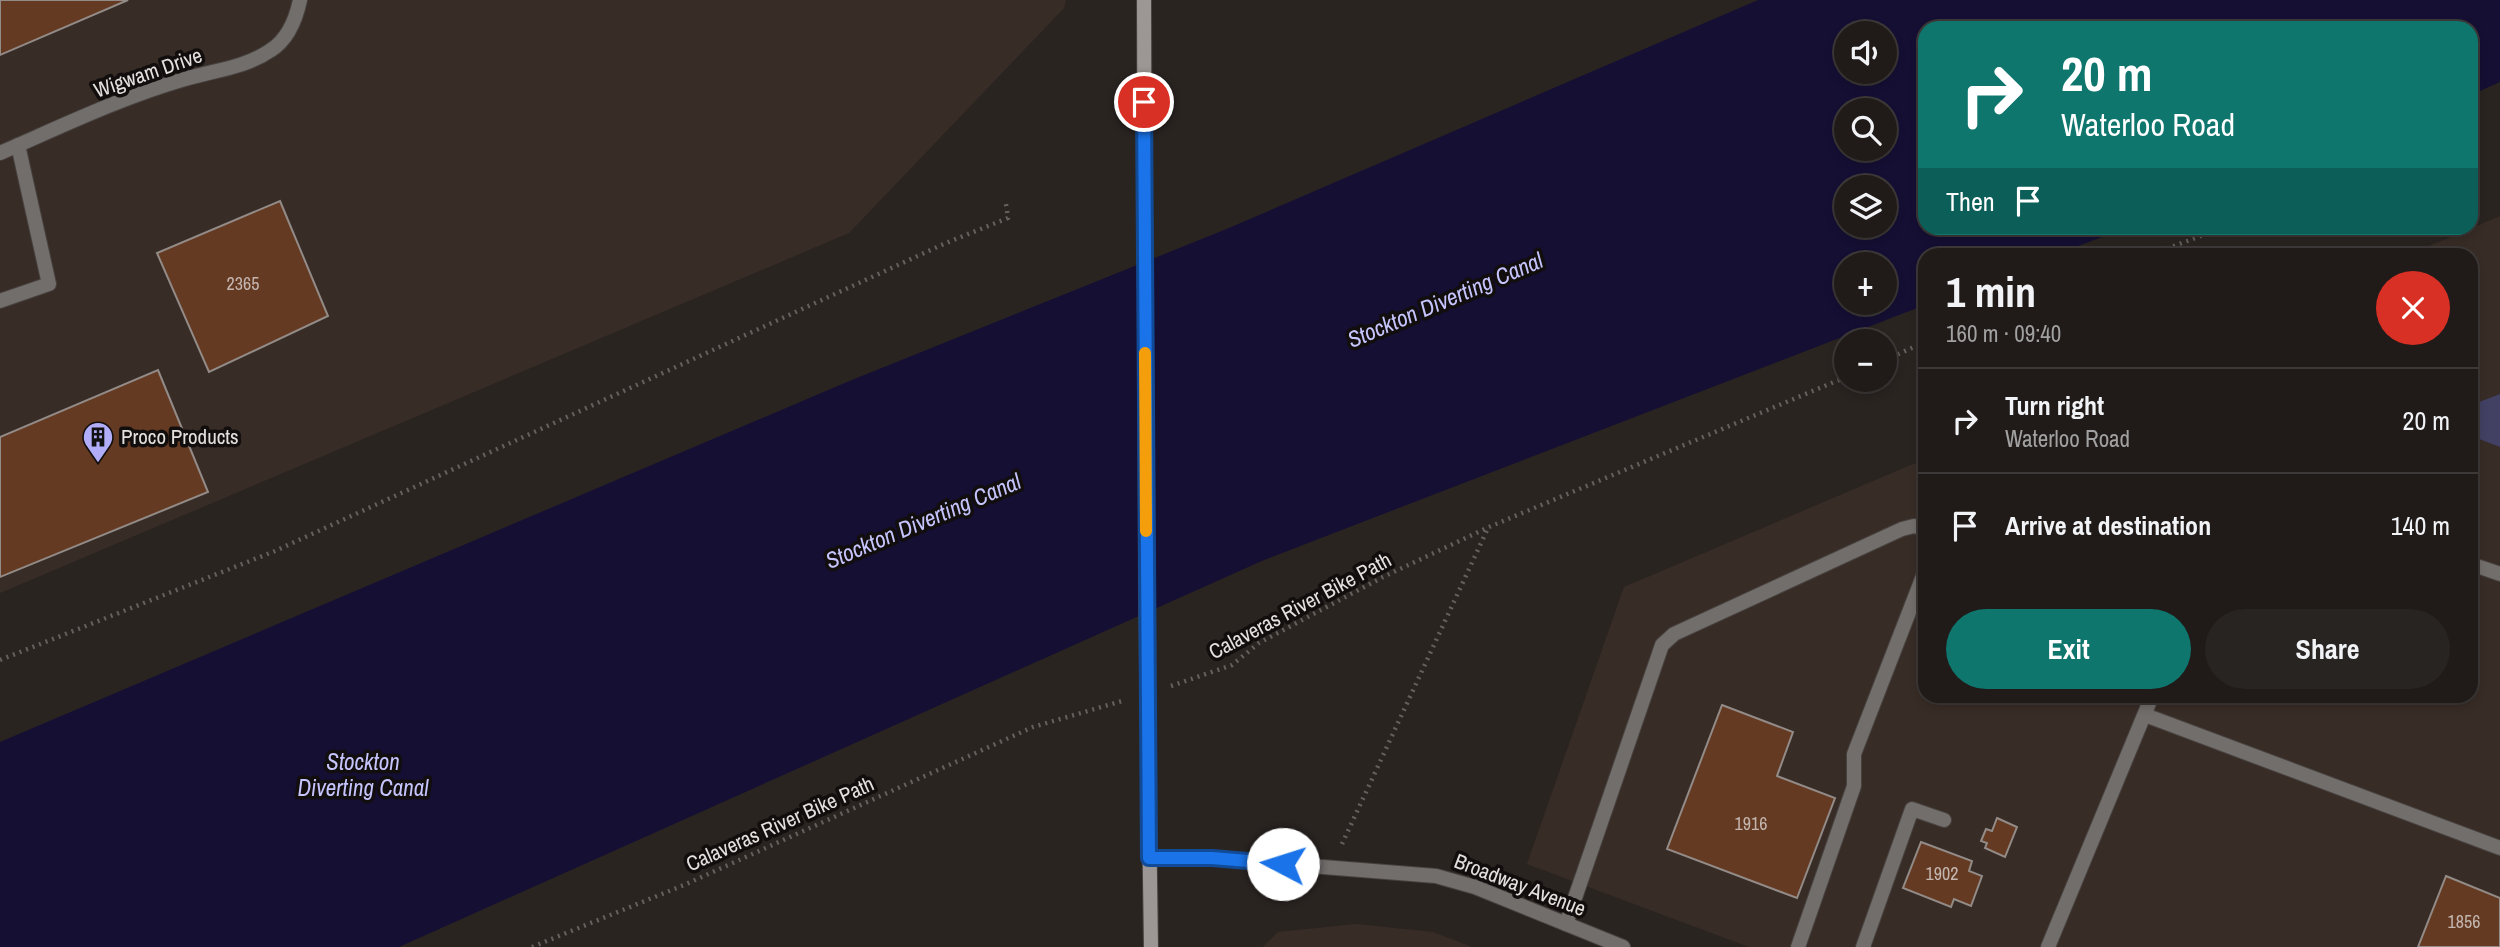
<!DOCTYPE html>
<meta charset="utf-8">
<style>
body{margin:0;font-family:"Archivo Narrow",sans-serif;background:#282422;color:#f1f3f6;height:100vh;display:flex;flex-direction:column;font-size:26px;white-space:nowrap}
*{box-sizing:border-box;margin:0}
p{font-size:23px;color:#a2a1a2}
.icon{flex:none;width:38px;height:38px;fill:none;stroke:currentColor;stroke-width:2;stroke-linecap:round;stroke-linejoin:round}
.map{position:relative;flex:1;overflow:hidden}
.panel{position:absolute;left:1918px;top:248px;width:560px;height:455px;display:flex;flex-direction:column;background:#201b19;border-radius:21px;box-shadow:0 4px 10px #0003,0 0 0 2px #3d3938}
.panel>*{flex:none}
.guide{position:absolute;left:1918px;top:21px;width:560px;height:214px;border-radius:21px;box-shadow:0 4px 10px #0003,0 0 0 2px #3d3938;background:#0f766e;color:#fff;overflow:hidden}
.tools{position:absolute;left:1834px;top:21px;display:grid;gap:14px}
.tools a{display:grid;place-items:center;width:63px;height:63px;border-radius:50%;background:#201b19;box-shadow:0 4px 10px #0003,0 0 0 2px #3d3938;font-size:35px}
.pin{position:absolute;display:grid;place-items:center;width:60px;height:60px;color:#fff;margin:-30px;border:4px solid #fff;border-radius:50%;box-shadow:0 2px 7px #0007}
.me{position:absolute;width:77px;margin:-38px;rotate:275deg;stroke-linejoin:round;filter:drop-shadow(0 0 5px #0008)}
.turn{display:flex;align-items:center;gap:24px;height:147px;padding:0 28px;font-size:32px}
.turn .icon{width:91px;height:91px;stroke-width:2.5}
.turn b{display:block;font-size:49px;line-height:60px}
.then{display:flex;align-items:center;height:66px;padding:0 28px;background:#0003;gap:14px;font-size:26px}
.round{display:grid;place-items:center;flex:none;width:74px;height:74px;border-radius:37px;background:#282422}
.head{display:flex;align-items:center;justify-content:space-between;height:119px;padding:0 28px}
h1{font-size:42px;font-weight:700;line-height:52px}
.cta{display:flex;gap:14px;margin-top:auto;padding:14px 28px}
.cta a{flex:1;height:80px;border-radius:42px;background:#0f766e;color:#fff;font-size:28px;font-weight:700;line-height:80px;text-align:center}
.cta a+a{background:#282422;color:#f1f3f6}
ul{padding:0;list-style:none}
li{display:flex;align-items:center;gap:21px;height:105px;padding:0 28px;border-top:2px solid #3d3938}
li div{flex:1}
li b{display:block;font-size:26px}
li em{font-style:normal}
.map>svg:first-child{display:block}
</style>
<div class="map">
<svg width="2500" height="947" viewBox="0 0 2500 947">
<rect width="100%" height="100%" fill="#2a2421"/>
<path fill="#382c26" d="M0 0H1066L1064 8 849 233 0 593Z
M2500 216V394L2471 405V256H2406Z
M2471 436 2500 447V947H1749L1527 864 1624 587 1925 459V696H2471Z
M1356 924 1433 932 1472 947H1263L1278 932Z"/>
<path fill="#434163" d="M2500 394V447L2471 436V405Z"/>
<path fill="#150f34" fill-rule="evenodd" d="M1758 0H2500V82L2471 95V28H1925V228H2126L2054 255 1925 256V305L1264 560 399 947H0V742L847 382 1229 228ZM1846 33H1885V72H1846ZM1846 110H1885V149H1846ZM1846 187H1885V226H1846ZM1846 264H1885V303H1846Z"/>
<path fill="#653a23" stroke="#928b87" stroke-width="2" d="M0 0H128L0 55Z
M280 201 328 316 209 372 157 253Z
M158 370 208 492 0 577V437Z
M1722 705 1793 732 1777 776 1835 798 1797 898 1667 849Z
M1997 818 2017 827 2005 857 1985 848 1987 843 1981 841 1986 829 1992 831Z
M1921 842 1972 861 1969 871 1982 876 1971 906 1954 899 1951 907 1903 888Z
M2446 876 2500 898V947H2418Z"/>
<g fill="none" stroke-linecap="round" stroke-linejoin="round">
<g stroke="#48423f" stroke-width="16">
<path id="lane" d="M0 301 49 284 18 145
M2471 564 2500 574
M2145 715 2500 848
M1566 924 1662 645 1674 634 1902 529 1914 526 1925 529
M1798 947 1854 786V754L1925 571
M1863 947 1912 809 1944 820
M2048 947 2152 696"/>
</g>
<g stroke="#48423f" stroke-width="16">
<path id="street" d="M0 153C60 127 122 97 185 79 215 70 245 68 271 50 288 39 296 19 300 0
M1149 858H1212L1436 876 1475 887 1623 947"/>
</g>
<g stroke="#48423f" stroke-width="16">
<path id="secondary" d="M1144 0 1146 602 1151 947"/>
</g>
<path stroke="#65605d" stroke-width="4.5" stroke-dasharray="2 5" stroke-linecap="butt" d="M2147 256 2222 228
M1885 360 1925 342
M0 660 275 551 946 243 1008 218 1006 204
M1171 686 1232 665 1259 643 1383 577 1489 527 1846 377
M1342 844 1488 528
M532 947 684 885 1033 727 1122 701"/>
<use href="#lane" stroke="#716e6c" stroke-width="14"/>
<use href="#street" stroke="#716e6c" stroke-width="14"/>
<use href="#secondary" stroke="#9c9794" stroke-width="14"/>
</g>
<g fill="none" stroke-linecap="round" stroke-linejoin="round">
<g stroke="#114b97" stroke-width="18">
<path id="route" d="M1144 102 1149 858H1212L1283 864"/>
</g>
<use href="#route" stroke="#1a73e8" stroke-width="12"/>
<path stroke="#f59e0b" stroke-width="12" d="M1145 353 1146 531"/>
</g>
<defs>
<g id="building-pin" transform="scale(1.575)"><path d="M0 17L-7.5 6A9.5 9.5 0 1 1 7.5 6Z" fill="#b2adf9" stroke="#110e0d"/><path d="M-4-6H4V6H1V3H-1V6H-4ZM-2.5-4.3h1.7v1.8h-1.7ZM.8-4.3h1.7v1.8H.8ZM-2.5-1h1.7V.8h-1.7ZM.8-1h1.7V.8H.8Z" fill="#111"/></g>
</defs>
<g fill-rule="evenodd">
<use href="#building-pin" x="98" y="437"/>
</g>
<g text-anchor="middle" stroke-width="7" stroke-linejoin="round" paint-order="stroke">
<g font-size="18" fill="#c4b6af">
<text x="243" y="290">2365</text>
<text x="1751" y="830">1916</text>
<text x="1942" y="880">1902</text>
<text x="2464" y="928">1856</text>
</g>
<g font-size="21" fill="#e4e0de" stroke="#110e0d">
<text transform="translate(148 73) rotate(-19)" y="7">Wigwam Drive</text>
<text transform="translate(1300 606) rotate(-28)" y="7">Calaveras River Bike Path</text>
<text transform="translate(780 824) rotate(-24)" y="7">Calaveras River Bike Path</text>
<text transform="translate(1520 885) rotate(21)" y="7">Broadway Avenue</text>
</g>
<g font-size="21" fill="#e4e0de" stroke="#110e0d" text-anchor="start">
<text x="121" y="444">Proco Products</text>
</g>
<g font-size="23" font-style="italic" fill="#c6c4fd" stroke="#110e0d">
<text transform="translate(1445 300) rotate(-23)" y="8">Stockton Diverting Canal</text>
<text transform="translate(923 521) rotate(-23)" y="8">Stockton Diverting Canal</text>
<text x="363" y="770">Stockton<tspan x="363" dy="26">Diverting Canal</tspan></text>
</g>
</g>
</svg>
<div class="tools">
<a><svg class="icon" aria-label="sound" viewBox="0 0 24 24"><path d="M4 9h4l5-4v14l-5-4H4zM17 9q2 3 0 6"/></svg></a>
<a><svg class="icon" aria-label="search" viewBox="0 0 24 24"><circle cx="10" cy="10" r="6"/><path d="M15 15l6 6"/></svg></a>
<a><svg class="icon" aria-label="layers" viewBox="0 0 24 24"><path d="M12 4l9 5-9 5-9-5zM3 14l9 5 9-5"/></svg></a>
<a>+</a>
<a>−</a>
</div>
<div class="pin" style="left:1144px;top:102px;background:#d93025"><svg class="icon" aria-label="arrive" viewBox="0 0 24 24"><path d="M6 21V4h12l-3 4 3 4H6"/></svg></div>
<svg class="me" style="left:1283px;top:864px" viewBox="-20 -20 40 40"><circle r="19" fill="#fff"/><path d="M0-13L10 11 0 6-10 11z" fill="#1a73e8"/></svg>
<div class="guide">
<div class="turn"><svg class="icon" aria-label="right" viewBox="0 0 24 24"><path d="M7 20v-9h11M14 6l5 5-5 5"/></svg><div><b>20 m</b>Waterloo Road</div></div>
<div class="then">Then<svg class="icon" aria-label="arrive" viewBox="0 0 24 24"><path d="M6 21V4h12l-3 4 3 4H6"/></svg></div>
</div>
<section class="panel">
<div class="head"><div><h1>1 min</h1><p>160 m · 09:40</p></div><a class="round" style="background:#d93025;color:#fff"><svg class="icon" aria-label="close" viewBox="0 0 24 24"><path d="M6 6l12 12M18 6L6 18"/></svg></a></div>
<ul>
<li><svg class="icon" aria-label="right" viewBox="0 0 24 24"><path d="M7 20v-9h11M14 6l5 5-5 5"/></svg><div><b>Turn right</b><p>Waterloo Road</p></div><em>20 m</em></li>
<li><svg class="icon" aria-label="arrive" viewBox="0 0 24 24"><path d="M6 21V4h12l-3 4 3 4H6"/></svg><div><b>Arrive at destination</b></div><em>140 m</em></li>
</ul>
<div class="cta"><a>Exit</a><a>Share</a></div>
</section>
</div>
